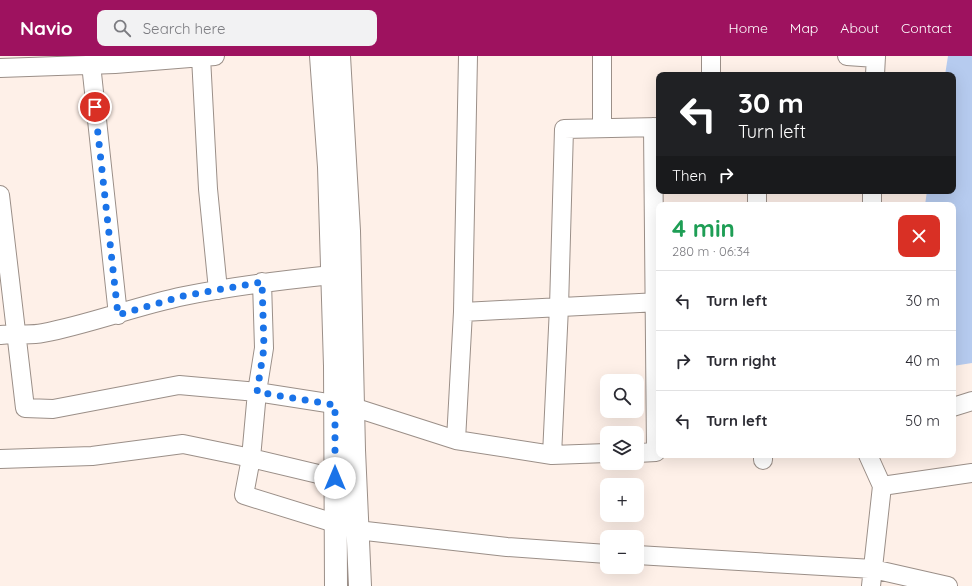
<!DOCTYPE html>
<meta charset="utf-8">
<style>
body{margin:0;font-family:Quicksand,sans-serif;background:#f2f2f3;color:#2b2b33;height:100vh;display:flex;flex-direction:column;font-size:15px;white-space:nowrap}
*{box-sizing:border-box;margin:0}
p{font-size:13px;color:#7c7c81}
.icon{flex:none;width:22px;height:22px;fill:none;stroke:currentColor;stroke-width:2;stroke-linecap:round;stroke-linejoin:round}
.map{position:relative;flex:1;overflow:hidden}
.side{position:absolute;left:656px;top:146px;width:300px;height:256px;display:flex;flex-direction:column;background:#fff;border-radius:8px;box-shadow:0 4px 16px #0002}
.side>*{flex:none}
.banner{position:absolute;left:656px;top:16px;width:300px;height:122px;border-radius:8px;box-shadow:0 4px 16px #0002;background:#202124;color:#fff;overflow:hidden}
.controls{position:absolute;left:600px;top:318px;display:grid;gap:8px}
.controls a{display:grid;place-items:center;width:44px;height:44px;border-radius:8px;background:#fff;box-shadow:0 4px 16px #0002;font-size:20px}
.pin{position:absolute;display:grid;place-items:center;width:34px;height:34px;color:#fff;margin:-17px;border:2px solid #fff;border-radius:50%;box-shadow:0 1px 4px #0007}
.me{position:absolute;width:44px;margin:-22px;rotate:0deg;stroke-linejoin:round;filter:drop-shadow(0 0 3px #0008)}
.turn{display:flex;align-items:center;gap:14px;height:84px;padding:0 16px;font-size:18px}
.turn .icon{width:52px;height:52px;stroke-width:2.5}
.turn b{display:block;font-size:28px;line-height:34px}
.then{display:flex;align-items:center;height:38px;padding:0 16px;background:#0003;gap:8px;font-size:15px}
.round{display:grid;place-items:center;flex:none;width:42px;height:42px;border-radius:8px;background:#f2f2f3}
.head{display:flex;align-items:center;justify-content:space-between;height:68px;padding:0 16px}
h1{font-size:24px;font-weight:800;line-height:30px;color:#1e9e55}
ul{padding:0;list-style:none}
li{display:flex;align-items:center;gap:12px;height:60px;padding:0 16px;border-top:1px solid #e1e1e2}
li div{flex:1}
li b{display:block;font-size:15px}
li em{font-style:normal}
header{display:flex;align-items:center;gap:24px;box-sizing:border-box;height:56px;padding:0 20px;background:#9e125f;color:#fff}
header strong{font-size:19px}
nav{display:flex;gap:22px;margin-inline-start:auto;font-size:14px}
.search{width:280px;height:36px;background:#f2f2f3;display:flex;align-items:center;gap:10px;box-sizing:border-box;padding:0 14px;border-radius:8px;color:#7c7c81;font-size:15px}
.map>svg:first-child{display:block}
</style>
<header>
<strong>Navio</strong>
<div class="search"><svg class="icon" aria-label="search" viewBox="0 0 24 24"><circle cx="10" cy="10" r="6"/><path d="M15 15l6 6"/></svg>Search here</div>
<nav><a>Home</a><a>Map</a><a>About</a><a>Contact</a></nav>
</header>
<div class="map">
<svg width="972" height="530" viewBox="0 0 972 530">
<rect width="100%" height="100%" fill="#fef0e8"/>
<path fill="#b6cbef" d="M948 0H972V307L953 310V149H925L927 135H953V19H945Z"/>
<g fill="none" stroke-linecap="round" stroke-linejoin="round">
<g stroke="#9b8f88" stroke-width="20">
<path id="minor" d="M711 0V19
M847 0 876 2
M201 1 208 133 218 234
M91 8 118 259
M0 12 115 8 215 0
M875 19 876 0
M602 72V0
M0 139 25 352 53 353 179 329 257 336 353 351 456 384 552 399 607 397
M757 149V135
M872 149V135
M262 226 264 292 257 336 251 402 244 439 357 474 507 491 607 498
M463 256 659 246
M0 279C14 277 29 280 43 277 90 268 136 250 184 240 233 230 283 224 332 219
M953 351 972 345
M456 384 463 256 468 0
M637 397 656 396 653 71
M552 399 559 251 564 73 659 71
M763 399V404
M868 399 882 430 871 530
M0 403 92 400 183 388 251 402 335 422
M882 430 972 417
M637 499 873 513 948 530"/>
</g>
<g stroke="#9b8f88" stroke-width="24">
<path id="tertiary" d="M321 0 329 111 335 310 336 530
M339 0 349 175 354 394 360 530"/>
</g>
<use href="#minor" stroke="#fff" stroke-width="18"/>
<use href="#tertiary" stroke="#fff" stroke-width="22"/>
</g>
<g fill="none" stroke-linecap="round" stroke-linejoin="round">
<path stroke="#1a73e8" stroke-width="7" stroke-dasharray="0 12.6" d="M95 51 118 259 183 240 262 226 264 292 257 336 335 349V422"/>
</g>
</svg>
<div class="controls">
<a><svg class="icon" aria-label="search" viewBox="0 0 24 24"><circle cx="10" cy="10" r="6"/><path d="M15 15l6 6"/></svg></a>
<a><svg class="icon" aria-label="layers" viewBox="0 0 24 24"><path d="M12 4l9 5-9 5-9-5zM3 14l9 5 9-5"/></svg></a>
<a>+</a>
<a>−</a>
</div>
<div class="pin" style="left:95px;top:51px;background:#d93025"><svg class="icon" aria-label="arrive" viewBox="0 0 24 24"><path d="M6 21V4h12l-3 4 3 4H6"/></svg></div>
<svg class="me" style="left:335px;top:422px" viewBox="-20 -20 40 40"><circle r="19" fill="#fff"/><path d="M0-13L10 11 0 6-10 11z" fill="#1a73e8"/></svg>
<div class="banner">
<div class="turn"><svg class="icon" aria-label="left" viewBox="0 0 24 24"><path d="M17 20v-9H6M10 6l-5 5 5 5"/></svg><div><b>30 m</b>Turn left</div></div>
<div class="then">Then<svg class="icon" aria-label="right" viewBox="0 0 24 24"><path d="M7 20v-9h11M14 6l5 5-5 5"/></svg></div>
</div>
<section class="side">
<div class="head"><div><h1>4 min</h1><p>280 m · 06:34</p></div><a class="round" style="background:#d93025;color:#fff"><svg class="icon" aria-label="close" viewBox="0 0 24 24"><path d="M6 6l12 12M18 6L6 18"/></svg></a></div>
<ul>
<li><svg class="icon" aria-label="left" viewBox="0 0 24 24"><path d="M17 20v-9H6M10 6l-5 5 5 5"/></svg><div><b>Turn left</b></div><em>30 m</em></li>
<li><svg class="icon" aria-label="right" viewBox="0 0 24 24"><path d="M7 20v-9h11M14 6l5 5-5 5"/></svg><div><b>Turn right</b></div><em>40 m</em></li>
<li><svg class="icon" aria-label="left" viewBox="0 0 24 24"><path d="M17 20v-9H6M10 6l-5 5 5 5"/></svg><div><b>Turn left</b></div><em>50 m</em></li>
</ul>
</section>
</div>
